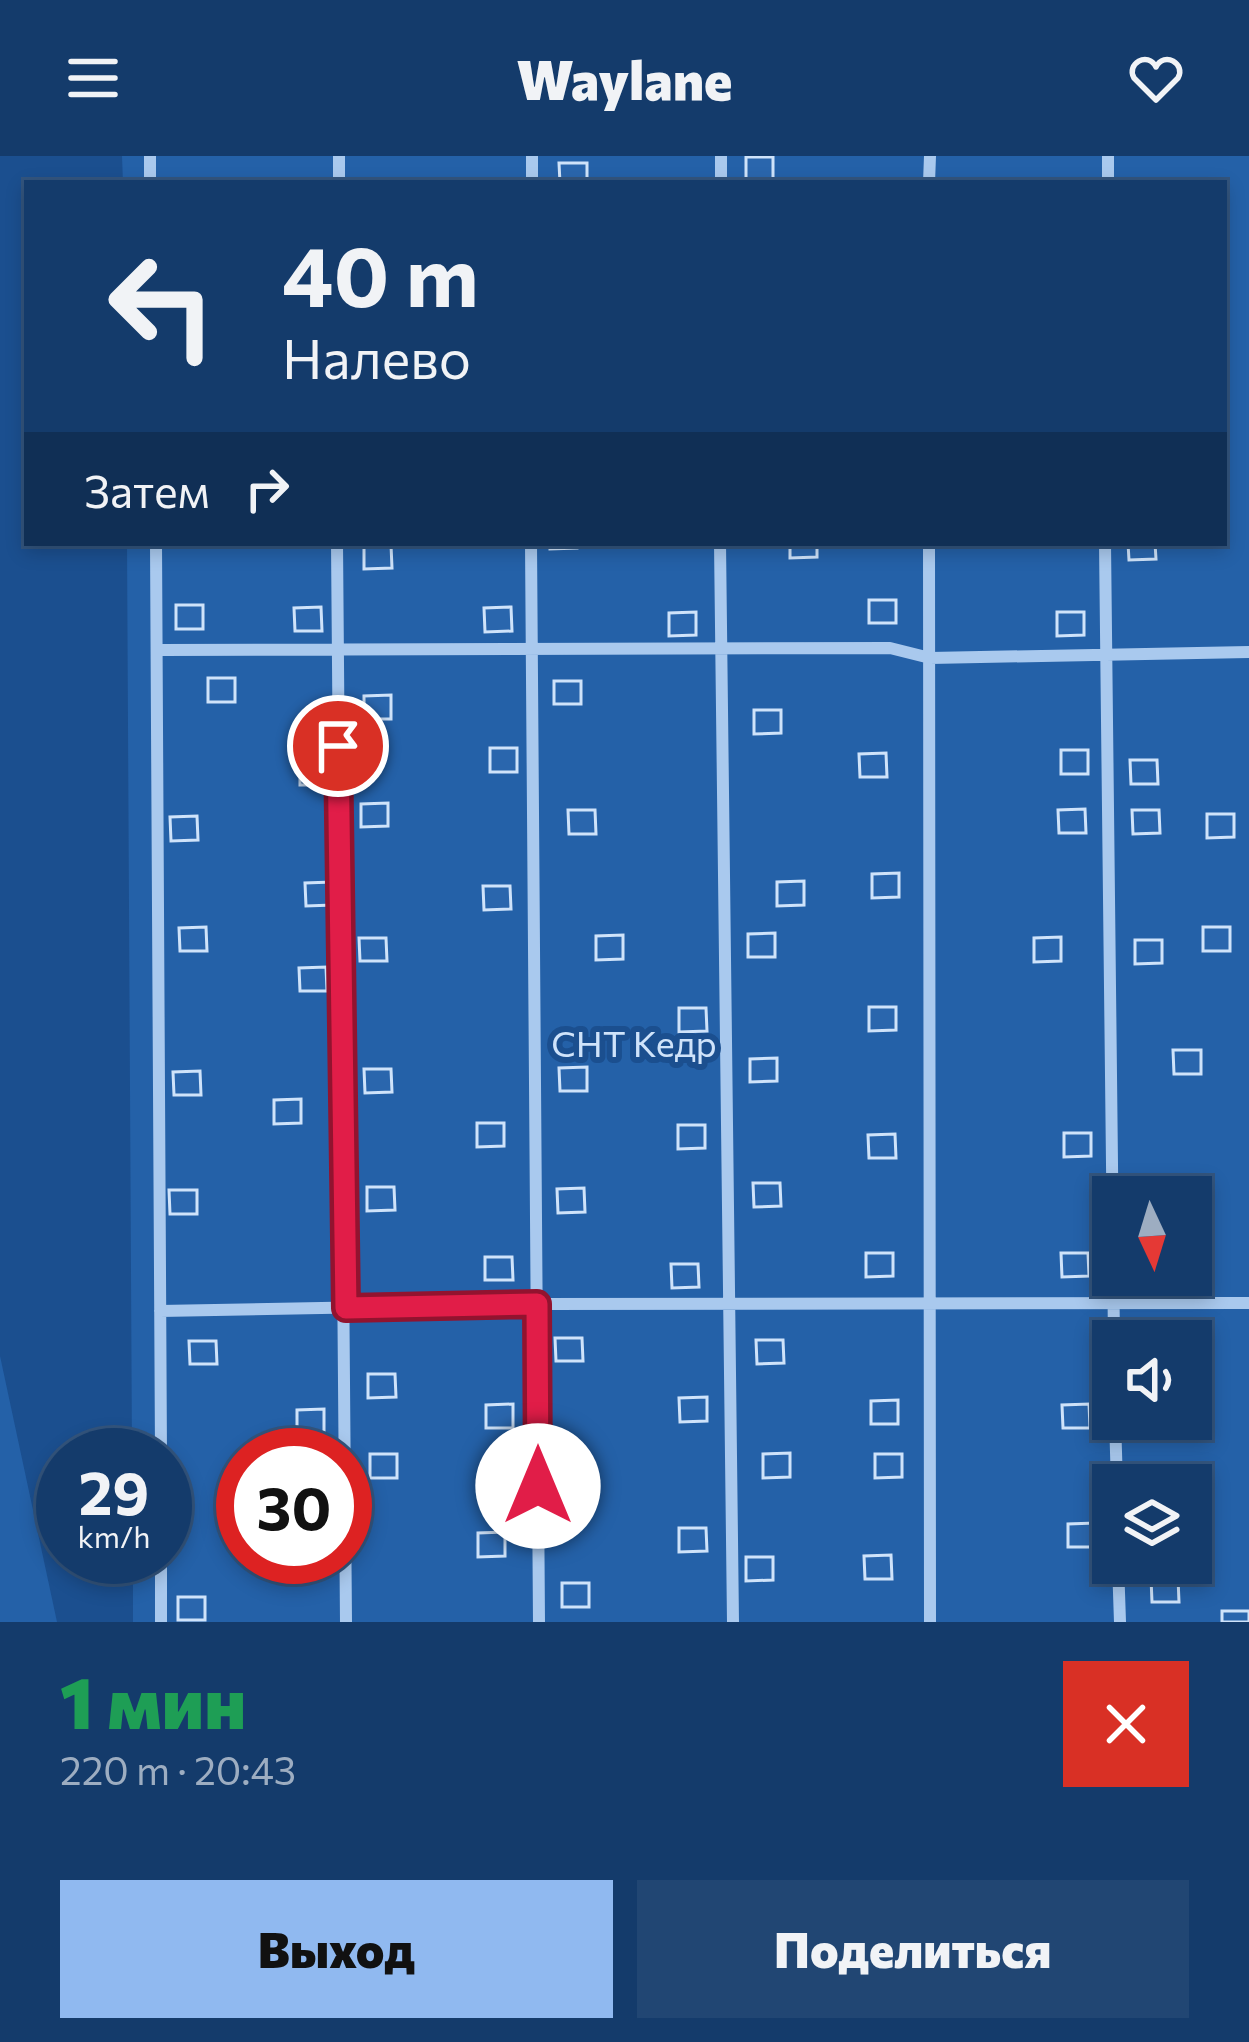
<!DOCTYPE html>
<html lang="ru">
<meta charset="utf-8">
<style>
body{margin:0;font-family:Commissioner,sans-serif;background:#214673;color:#f1f3f6;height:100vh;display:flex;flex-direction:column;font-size:45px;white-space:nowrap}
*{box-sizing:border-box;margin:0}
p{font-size:39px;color:#9dadc1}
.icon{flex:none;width:66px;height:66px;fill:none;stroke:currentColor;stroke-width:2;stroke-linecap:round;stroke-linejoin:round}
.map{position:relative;height:1466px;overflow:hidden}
.details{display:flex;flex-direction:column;background:#143b6b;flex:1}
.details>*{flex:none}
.guide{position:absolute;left:24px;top:24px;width:1203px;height:366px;border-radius:0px;box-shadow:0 6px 18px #0003,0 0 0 3px #33557e;background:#143b6b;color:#f1f3f6;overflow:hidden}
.needle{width:78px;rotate:176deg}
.tools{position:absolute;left:1092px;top:1020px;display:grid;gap:24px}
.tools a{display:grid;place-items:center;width:120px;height:120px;border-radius:0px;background:#143b6b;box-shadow:0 6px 18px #0003,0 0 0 3px #33557e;font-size:60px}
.speed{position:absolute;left:36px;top:1272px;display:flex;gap:24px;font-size:60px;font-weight:700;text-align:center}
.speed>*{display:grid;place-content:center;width:156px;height:156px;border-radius:50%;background:#143b6b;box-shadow:0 6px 18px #0003,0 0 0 3px #33557e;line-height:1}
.speed small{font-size:30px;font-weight:400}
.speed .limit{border:18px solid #d22;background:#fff;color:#111}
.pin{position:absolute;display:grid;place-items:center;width:102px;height:102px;color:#fff;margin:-51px;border:6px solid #fff;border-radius:50%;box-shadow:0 3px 12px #0007}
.me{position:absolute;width:132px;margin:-66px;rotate:0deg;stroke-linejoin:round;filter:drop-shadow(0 0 9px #0008)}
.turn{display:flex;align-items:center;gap:42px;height:252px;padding:0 60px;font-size:54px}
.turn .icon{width:156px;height:156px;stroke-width:2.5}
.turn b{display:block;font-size:84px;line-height:102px}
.then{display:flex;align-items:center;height:114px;padding:0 60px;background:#0003;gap:24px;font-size:45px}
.round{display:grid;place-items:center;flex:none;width:126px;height:126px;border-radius:0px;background:#214673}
.summary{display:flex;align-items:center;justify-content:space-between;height:204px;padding:0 60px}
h1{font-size:72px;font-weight:800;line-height:90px;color:#1e9e55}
.button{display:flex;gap:24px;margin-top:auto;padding:24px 60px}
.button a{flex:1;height:138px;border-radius:0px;background:#90b9f0;color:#111;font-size:48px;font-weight:800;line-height:138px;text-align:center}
.button a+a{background:#214673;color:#f1f3f6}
header{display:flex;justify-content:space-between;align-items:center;height:156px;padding:0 60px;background:#143b6b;font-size:54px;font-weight:800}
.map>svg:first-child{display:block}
</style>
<header><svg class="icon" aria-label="menu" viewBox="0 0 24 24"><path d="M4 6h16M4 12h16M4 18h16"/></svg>Waylane<svg class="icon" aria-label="heart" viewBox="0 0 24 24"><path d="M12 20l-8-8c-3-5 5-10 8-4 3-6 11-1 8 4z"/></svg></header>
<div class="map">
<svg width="1249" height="1466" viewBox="0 0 1249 1466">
<rect width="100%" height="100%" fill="#1b4f8f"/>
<path fill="#2461a8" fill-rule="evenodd" d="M122 0H1249V1466H133V1401H165V1299H132L127 387H1224V27H123ZM1113 1041H1191V1119H1113ZM1113 1185H1191V1263H1113ZM243 1299H345V1401H243ZM1113 1329H1191V1407H1113Z
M0 1200 57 1466H0Z"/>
<path fill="#2a66ad" stroke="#cfe3fa" stroke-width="3" d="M746 1H773V24H746Z
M559 7H587V27H560Z
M550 387H577V392L550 393Z
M790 387H817V401L790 402Z
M1128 387H1155L1156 403 1129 404Z
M364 389H391L392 412 364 413Z
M869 444H896V467H869Z
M176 449H203V473H176Z
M321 451 322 475H295L294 452Z
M511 451 512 475 485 476 484 452Z
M696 456V479L669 480V457Z
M1057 456H1084V479L1057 480Z
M208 522H235V546H208Z
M554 525H581V548H554Z
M391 539V563H364V540Z
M754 554H781V577L754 578Z
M490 592H517V616H490Z
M1061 594H1088V618H1061Z
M886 597 887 621H860L859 598Z
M1130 604H1157L1158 628H1131Z
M300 606H327V629H300Z
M388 647V670L361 671V648Z
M1085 653 1086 677H1059L1058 654Z
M568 654H595L596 678H569Z
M1132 654H1159L1160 677 1133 678Z
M1207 658H1234V681L1207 682Z
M197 660 198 684 171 685 170 661Z
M899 717V741L872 742V718Z
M804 725V749L777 750V726Z
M332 726 333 749 306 750 305 727Z
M483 730H510L511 753 484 754Z
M206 771 207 795H180L179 772Z
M1203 771H1230V795H1203Z
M775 777V801H748V778Z
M623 779V803L596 804V780Z
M1061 781V805L1034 806V782Z
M359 782H386L387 805H360Z
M1135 784H1162V807L1135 808Z
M326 811 327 835H300L299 812Z
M869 851H896V874L869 875Z
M679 852H706L707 875 679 876Z
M1173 894H1201V918H1174Z
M777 902V925L750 926V903Z
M587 911V935H560L559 912Z
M364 913H391L392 936 365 937Z
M200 915 201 939H174L173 916Z
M301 943V967L274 968V944Z
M477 967H504V990L477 991Z
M678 969H705V992L678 993Z
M1064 977H1091V1000L1064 1001Z
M895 978 896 1002H869L868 979Z
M753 1027H780L781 1050 754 1051Z
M367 1031H394L395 1054 367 1055Z
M584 1032 585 1056 558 1057 557 1033Z
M169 1034H197V1058H170Z
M866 1097H893V1120L866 1121Z
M1061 1097H1088L1089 1120 1062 1121Z
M485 1101H512L513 1124H485Z
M671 1108H698L699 1131 672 1132Z
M555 1182H582L583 1205H556Z
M756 1184H783L784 1207 757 1208Z
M189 1185H216L217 1208H190Z
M368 1218H395L396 1241 368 1242Z
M707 1241V1265L680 1266 679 1242Z
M898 1244V1268H871V1245Z
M513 1248V1272H486V1249Z
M1089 1248 1090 1272H1063L1062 1249Z
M324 1253V1277L297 1278V1254Z
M790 1297V1321L763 1322V1298Z
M370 1298H397V1322H370Z
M875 1298H902V1321L875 1322Z
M561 1304H588L589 1327H562Z
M1095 1367V1391H1068V1368Z
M679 1372H706L707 1395 679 1396Z
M505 1376V1400L478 1401V1377Z
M891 1399 892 1423H865L864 1400Z
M746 1401H773V1424L746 1425Z
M1151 1422H1178L1179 1446H1152Z
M562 1427H589V1451H562Z
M178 1441H205V1464H178Z
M1222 1455H1249V1466H1222Z"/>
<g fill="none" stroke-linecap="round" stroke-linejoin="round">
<path stroke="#a9c9ee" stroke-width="12" d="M150 0V27
M339 27V0
M532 27V0
M721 27V0
M929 27 930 0
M1108 27V0
M156 387 161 1299
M337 387 346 1466
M531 387 539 1466
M720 387 733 1466
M929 387 930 1466
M1105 387 1114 1185
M161 494 890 492 930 502 1249 496
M160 1155 537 1148 1249 1147
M1115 1263 1117 1329
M161 1401V1466
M1118 1407 1120 1466"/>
</g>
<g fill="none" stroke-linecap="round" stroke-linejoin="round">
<g stroke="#92132f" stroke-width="30">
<path id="route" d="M338 590 346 1152 537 1148 538 1330"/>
</g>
<use href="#route" stroke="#e11d48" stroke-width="21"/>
</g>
<g text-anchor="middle" stroke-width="12" stroke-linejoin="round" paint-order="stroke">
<g font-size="36" fill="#cfe3fa" stroke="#1b4f8f">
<text x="634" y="901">СНТ Кедр</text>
</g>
</g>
</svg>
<div class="tools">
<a><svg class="needle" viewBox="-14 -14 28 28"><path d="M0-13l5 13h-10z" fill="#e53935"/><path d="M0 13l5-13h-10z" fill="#9dadc1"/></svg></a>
<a><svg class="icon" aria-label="sound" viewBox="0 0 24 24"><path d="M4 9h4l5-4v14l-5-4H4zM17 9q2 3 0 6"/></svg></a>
<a><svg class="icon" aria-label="layers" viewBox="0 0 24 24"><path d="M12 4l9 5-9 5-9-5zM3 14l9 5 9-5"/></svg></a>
</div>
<div class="speed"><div>29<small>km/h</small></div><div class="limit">30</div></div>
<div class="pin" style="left:338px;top:590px;background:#d93025"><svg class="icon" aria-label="arrive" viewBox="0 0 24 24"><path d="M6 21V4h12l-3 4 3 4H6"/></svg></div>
<svg class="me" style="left:538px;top:1330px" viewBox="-20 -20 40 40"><circle r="19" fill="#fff"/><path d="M0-13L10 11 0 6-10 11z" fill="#e11d48"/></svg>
<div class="guide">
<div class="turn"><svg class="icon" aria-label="left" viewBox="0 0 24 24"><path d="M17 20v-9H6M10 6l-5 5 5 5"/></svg><div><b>40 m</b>Налево</div></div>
<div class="then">Затем<svg class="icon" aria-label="right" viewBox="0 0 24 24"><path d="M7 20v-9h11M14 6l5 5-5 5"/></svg></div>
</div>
</div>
<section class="details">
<div class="summary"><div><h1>1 мин</h1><p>220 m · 20:43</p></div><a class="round" style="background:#d93025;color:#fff"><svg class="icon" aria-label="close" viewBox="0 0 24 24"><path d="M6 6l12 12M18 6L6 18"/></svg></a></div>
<div class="button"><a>Выход</a><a>Поделиться</a></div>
</section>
